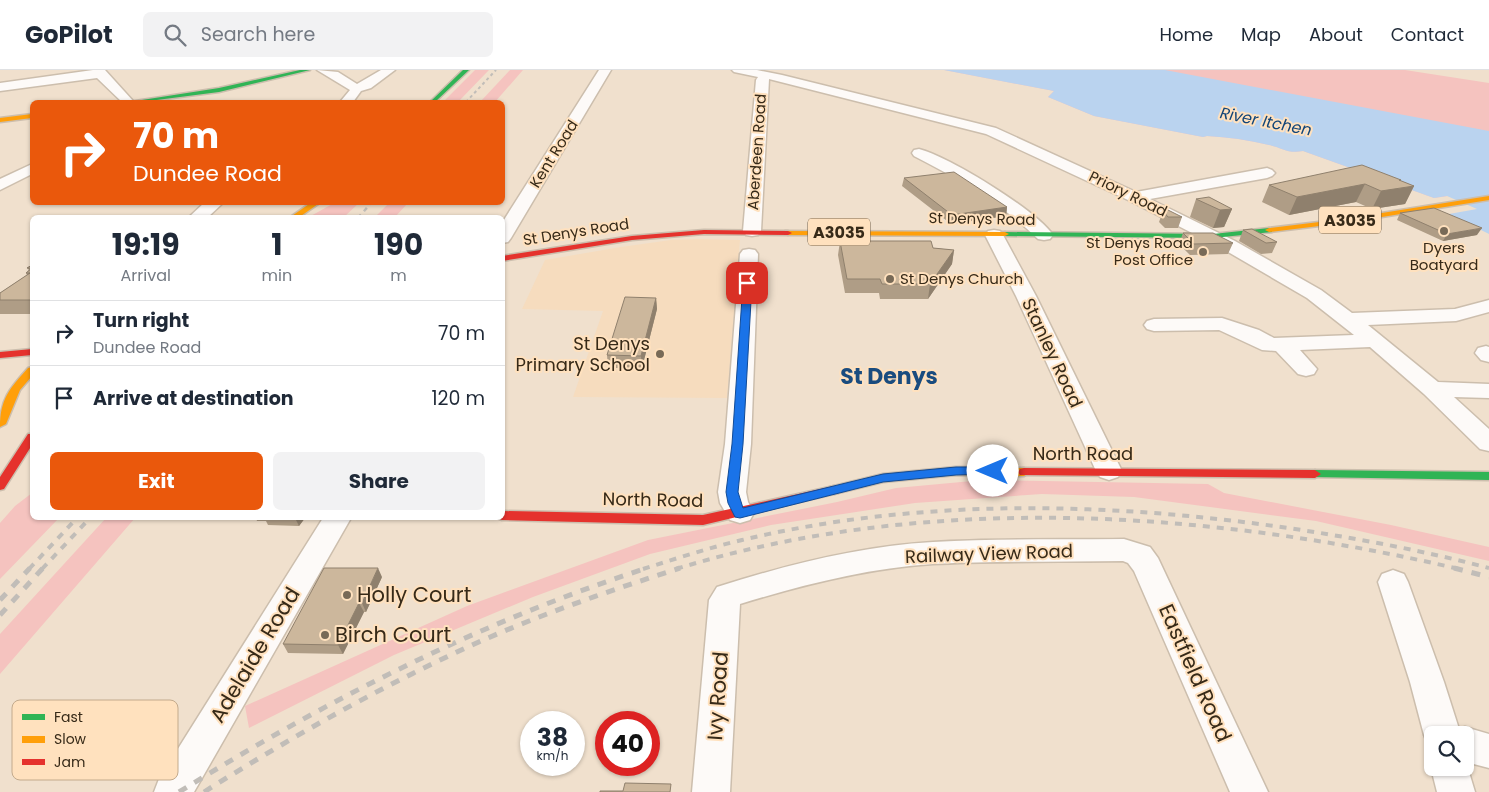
<!DOCTYPE html>
<style>
body{margin:0;font-family:Poppins,sans-serif;background:#f2f2f3;color:#1f2937;height:100vh;display:flex;flex-direction:column;font-size:19px;white-space:nowrap}
*{box-sizing:border-box;margin:0}
p{font-size:16px;color:#747a83}
.icon{flex:none;width:28px;height:28px;fill:none;stroke:currentColor;stroke-width:2;stroke-linecap:round;stroke-linejoin:round}
.map{position:relative;flex:1;overflow:hidden}
.sheet{position:absolute;left:30px;top:145px;width:475px;height:305px;display:flex;flex-direction:column;background:#fff;border-radius:8px;box-shadow:0 1px 4px #0004}
.sheet>*{flex:none}
.banner{position:absolute;left:30px;top:30px;width:475px;height:105px;border-radius:8px;box-shadow:0 1px 4px #0004;background:#ea580c;color:#fff;overflow:hidden}
.fabs{position:absolute;left:1424px;top:656px;display:grid;gap:10px}
.fabs a{display:grid;place-items:center;width:50px;height:50px;border-radius:8px;background:#fff;box-shadow:0 1px 4px #0004;font-size:25px}
.speed{position:absolute;left:520px;top:641px;display:flex;gap:10px;font-size:25px;font-weight:700;text-align:center}
.speed>*{display:grid;place-content:center;width:65px;height:65px;border-radius:50%;background:#fff;box-shadow:0 1px 4px #0004;line-height:1}
.speed small{font-size:12px;font-weight:400}
.speed .limit{border:8px solid #d22;background:#fff;color:#111}
.pin{position:absolute;display:grid;place-items:center;width:42px;height:42px;color:#fff;margin:-21px;border-radius:10px;box-shadow:0 2px 8px #0006}
.me{position:absolute;width:55px;margin:-28px;rotate:270deg;stroke-linejoin:round;filter:drop-shadow(0 0 4px #0008)}
.turn{display:flex;align-items:center;gap:18px;height:105px;padding:0 20px;font-size:22px}
.turn .icon{width:65px;height:65px;stroke-width:2.5}
.turn b{display:block;font-size:35px;line-height:42px}
.eta{display:flex;justify-content:space-evenly;align-items:center;height:85px;text-align:center}
.eta b{font-size:30px;font-weight:700;line-height:35px}
.primary-button{display:flex;gap:10px;margin-top:auto;padding:10px 20px}
.primary-button a{flex:1;height:58px;border-radius:8px;background:#ea580c;color:#fff;font-size:20px;font-weight:700;line-height:58px;text-align:center}
.primary-button a+a{background:#f2f2f3;color:#1f2937}
ul{padding:0;list-style:none}
li{display:flex;align-items:center;gap:15px;height:65px;padding:0 20px;border-top:1px solid #e0e1e3}
li div{flex:1}
li b{display:block;font-size:19px}
li em{font-style:normal}
header{display:flex;align-items:center;gap:30px;box-sizing:border-box;height:70px;padding:0 25px;background:#fff;border-bottom:1px solid #e0e1e3}
header strong{font-size:24px}
nav{display:flex;gap:28px;margin-inline-start:auto;font-size:18px}
.search{width:350px;height:45px;background:#f2f2f3;display:flex;align-items:center;gap:12px;box-sizing:border-box;padding:0 18px;border-radius:8px;color:#747a83;font-size:19px}
.map>svg:first-child{display:block}
</style>
<header>
<strong>GoPilot</strong>
<div class="search"><svg class="icon" aria-label="search" viewBox="0 0 24 24"><circle cx="10" cy="10" r="6"/><path d="M15 15l6 6"/></svg>Search here</div>
<nav><a>Home</a><a>Map</a><a>About</a><a>Contact</a></nav>
</header>
<div class="map">
<svg width="1489" height="722" viewBox="0 0 1489 722">
<rect width="100%" height="100%" fill="#f0e0cd"/>
<path fill="#f6dcbe" d="M698 169 740 170 727 328 573 327 603 241 522 239 545 190 621 177 671 170Z"/>
<path fill="#f5c3bf" d="M475 0H489L458 32H443Z
M510 0H523L495 32H480Z
M944 0H1405L1489 13V120L1434 128 1303 81C1288 84 1283 78 1269 75 1249 70 1228 67 1207 66L1203 67 1094 46 1048 27 1054 21Z
M334 133H359L344 147H309Z
M389 133H408L395 147H375Z
M983 410 1208 414 1224 423 1391 455 1489 477V491L1316 451 1134 427 1042 424 915 433 771 455 650 484 533 527 394 585 249 658 245 636 467 536 648 470 837 432 896 418Z
M32 423V448H59L0 509V453L15 436Z
M106 448H135L0 604V564Z"/>
<path fill="#bad3ef" d="M944 0H1165L1489 61V164L1449 144 1477 139 1447 126 1434 128 1303 81C1288 84 1283 78 1269 75 1249 70 1228 67 1207 66L1203 67 1094 46 1048 27 1054 21Z"/>
<g fill="none" stroke-linecap="round" stroke-linejoin="round">
<g stroke="#ccbead" stroke-width="3">
<path id="street" d="M93 0H105L134 32H122L97 8 0 21V13Z
M317 0 338 2 357 14 381 0H395L371 18 361 21 353 32H340L350 20Z
M599 0H611L511 168 508 172 502 173V153Z
M732 0H757L782 5 996 58 1136 122 1267 98 1272 100 1275 103 1272 106 1267 108 1150 129 1235 171 1321 220 1352 243 1455 239 1489 230V242L1456 251 1368 255 1438 312 1489 314V328L1454 327 1489 359V381L1480 379 1424 324 1370 277 1300 280 1317 299 1314 304 1306 306 1298 304 1276 281 1262 280 1219 260 1154 261 1147 259 1144 255 1147 251 1154 249 1222 248 1259 260 1274 268 1354 265 1307 228 1223 179 1128 130 986 64 769 9 761 161 758 165 752 166 746 165 743 161 756 10 758 7 734 2Z
M919 79C948 86 1036 140 1053 165L1050 169 1044 170 1038 169C1001 133 959 109 914 86L912 83 914 80Z
M32 94V104L0 120V109Z
M205 132H224L207 148H188Z
M994 160 1000 161 1003 165 1036 226 1122 401 1118 407 1109 410 1100 407 1096 401 1016 226 985 165 988 161Z
M749 179 755 180 758 184 751 374 746 422 748 432 754 443 750 450 740 453 730 450 720 433 718 422 725 374 740 184 743 180Z
M1486 276 1489 277V292L1481 290 1475 283 1478 278Z
M323 448H351L194 722H154L159 709Z
M1124 469 1150 477 1158 488 1268 722H1230L1134 501 1128 493 1123 491C1060 492 996 491 933 494 868 498 802 515 740 534L730 722H692L709 530 717 517C786 495 860 476 933 472 996 468 1061 470 1124 469Z
M1393 500 1404 504 1408 512 1444 612 1459 659 1465 657 1489 664V698L1466 692 1475 722H1437L1431 698 1432 695V698H1465V665H1432V678L1429 677 1424 665 1410 612 1378 512 1382 504Z"/>
</g>
<g stroke="#ccbead" stroke-width="3">
<path id="fast" d="M300 0H310L219 22 141 32H129L219 18Z
M463 0H469L435 32H430Z
M1269 158H1272V162L1213 168 1005 166 1001 164 1005 162 1213 164Z
M1315 400 1489 402V410L1311 407 1309 404Z"/>
</g>
<g stroke="#ccbead" stroke-width="3">
<path id="slow" d="M32 44V48L0 52V48Z
M1489 126V130L1344 153 1269 162 1265 160 1269 158 1344 149Z
M312 132H321L298 148H289Z
M785 161 1005 162 1009 164 1005 166 788 165 784 163Z
M32 297V306L20 320 6 354 0 357C0 329 10 318 28 298Z
M956 397 1024 398 1030 402 1024 406 956 405 883 412 834 424 830 423 828 420 830 417 883 404Z"/>
</g>
<g stroke="#ccbead" stroke-width="3">
<path id="jam" d="M704 160 788 161 792 163 788 165 704 164 632 170 502 191V186L632 166Z
M32 279V285L0 288V282Z
M28 364H32V375L4 419 0 420V407Z
M1024 398 1315 400 1321 404 1315 408 1020 405 1018 402 1020 399Z
M834 416 838 417 840 420 838 423 703 455 502 450 497 448H502V441L703 445Z"/>
</g>
<use href="#street" fill="#fdfaf8" fill-rule="evenodd"/>
<use href="#fast" fill="#30b455" fill-rule="evenodd"/>
<use href="#slow" fill="#ff9f0a" fill-rule="evenodd"/>
<use href="#jam" fill="#e5322d" fill-rule="evenodd"/>
<path stroke="#c1bdb8" stroke-width="2" stroke-dasharray="3 3" stroke-linecap="butt" d="M466 32 496 0"/>
<path stroke="#c1bdb8" stroke-width="2.5" stroke-dasharray="4.5 4.5" stroke-linecap="butt" d="M358 148 372 132"/>
<path stroke="#c1bdb8" stroke-width="4" stroke-dasharray="7 7" stroke-linecap="butt" d="M29 499 77 448
M42 499 90 448
M643 499C675 489 708 478 742 470 922 427 1113 432 1295 459 1360 469 1425 481 1489 498
M676 499C925 422 1208 440 1459 499"/>
<path stroke="#c1bdb8" stroke-width="5" stroke-dasharray="9 9" stroke-linecap="butt" d="M1454 498 1489 507
M0 530 30 498
M0 545 43 498
M179 722C327 630 480 552 647 498
M204 722C290 668 378 618 470 576 538 545 609 521 680 498"/>
</g>
<path fill="#af9d86" d="M904 108 1007 137 1006 146 951 154 902 116Z
M1401 110V111L1414 116 1405 134 1372 139 1356 132 1289 145 1262 132 1269 115Z
M1196 129 1232 139 1224 157 1213 158 1190 147Z
M1163 141 1182 147 1178 158H1165L1159 152Z
M1400 143 1477 165 1443 171 1397 150Z
M1243 160 1277 172 1272 183 1261 184 1239 171Z
M1183 163 1233 173 1228 184 1190 185 1179 174Z
M840 171 933 178 954 180 952 194 928 229H880L879 223H845L838 185Z
M32 195V244H0V223L27 205 26 203 29 200 27 198Z
M656 228 657 239 642 298H608L607 285Z
M256 448H305L299 456 268 455 266 451H257Z
M382 507 366 542H364L343 584 288 583 283 574Z"/>
<path fill="#8f806d" d="M1401 110 1396 119 1414 116 1405 134 1372 139 1381 121Z
M1365 114 1356 132 1289 145 1297 127Z
M1007 137 1006 146 951 154 952 145Z
M1232 139 1224 157 1213 158 1220 140Z
M1482 158 1477 165 1443 171 1447 164Z
M954 180 952 194 928 229 930 214Z
M656 228 657 239 642 298 641 286Z
M295 448H305L299 456Z
M378 498 382 507 366 542 362 533Z
M359 533 364 542 343 584 338 575Z"/>
<path fill="#ccb79c" stroke="#8f806d" d="M1362 95 1401 110H1399L1414 116 1381 121 1365 114 1297 127 1269 115Z
M954 102 1007 137 952 145 904 108Z
M1209 127 1232 139 1220 140 1196 129Z
M1434 138 1482 158 1447 164 1400 143Z
M1168 140 1182 147H1168L1163 141Z
M1252 159 1277 172 1266 173 1243 160Z
M1183 163H1213L1233 173 1194 174Z
M840 171H931L933 178 954 180 930 214H882L880 209H847Z
M32 195V230H0V223L30 203H26L32 198H27Z
M625 227 656 228 641 286 607 285Z
M324 498H378L362 533H359L338 575 283 574Z
M625 713 671 714 670 722H600V721H623Z"/>
<path fill="#1a73e8" stroke="#114b97" d="M747 210 752 213 743 374 738 422 743 438 883 404 956 397H993L998 398 999 401 998 404 956 405 883 412 740 448 735 447 728 433 726 422 732 374 743 213Z"/>
<g fill="#786a57" stroke="#ffe1be" stroke-width="2">
<circle cx="1444" cy="161" r="5"/>
<circle cx="1203" cy="182" r="5"/>
<circle cx="890" cy="209" r="5"/>
<circle cx="660" cy="284" r="5"/>
<circle cx="347" cy="525" r="5"/>
<circle cx="325" cy="565" r="5"/>
</g>
<g text-anchor="middle" stroke-width="4" stroke-linejoin="round" paint-order="stroke">
<g font-size="15" fill="#372a18" stroke="#ffe1be">
<text transform="translate(757 82) rotate(-86)" y="5">Aberdeen Road</text>
<text transform="translate(554 84) rotate(-58)" y="5">Kent Road</text>
<text transform="translate(1128 124) rotate(26)" y="5">Priory Road</text>
<text transform="translate(982 149) rotate(1)" y="5">St Denys Road</text>
<text transform="translate(576 162) rotate(-9)" y="5">St Denys Road</text>
</g>
<g font-size="15" fill="#372a18" stroke="#ffe1be" text-anchor="end">
<text x="1193" y="178">St Denys Road<tspan x="1193" dy="17">Post Office</tspan></text>
<text x="1444" y="183" text-anchor="middle">Dyers<tspan x="1444" dy="17">Boatyard</tspan></text>
<text x="900" y="214" text-anchor="start">St Denys Church</text>
</g>
<g font-size="16" font-style="italic" fill="#124578" stroke="#ffe1be">
<text transform="translate(1266 51) rotate(11)" y="6">River Itchen</text>
</g>
<g fill="#ffe1be" stroke="#73614a" stroke-width="1">
<rect x="1319" y="136.5" width="62" height="27" rx="4"/>
<rect x="808" y="148.5" width="62" height="27" rx="4"/>
</g>
<g font-size="16" font-weight="bold" fill="#372a18">
<text x="1350" y="156">A3035</text>
<text x="839" y="168">A3035</text>
</g>
<g font-size="18" fill="#372a18" stroke="#ffe1be" text-anchor="end">
<text x="650" y="280">St Denys<tspan x="650" dy="21">Primary School</tspan></text>
</g>
<g font-size="18" fill="#372a18" stroke="#ffe1be">
<text transform="translate(1052 283) rotate(65)" y="6">Stanley Road</text>
<text x="1083" y="390">North Road</text>
<text transform="translate(653 430) rotate(1)" y="6">North Road</text>
<text transform="translate(989 484) rotate(-2)" y="6">Railway View Road</text>
</g>
<g font-size="21" fill="#372a18" stroke="#ffe1be" text-anchor="start">
<text x="357" y="532">Holly Court</text>
<text x="335" y="572">Birch Court</text>
</g>
<g font-size="21" fill="#372a18" stroke="#ffe1be">
<text transform="translate(255 585) rotate(-59)" y="7">Adelaide Road</text>
<text transform="translate(1195 603) rotate(66)" y="7">Eastfield Road</text>
<text transform="translate(718 626) rotate(-86)" y="7">Ivy Road</text>
</g>
<g font-size="22" font-weight="bold" fill="#1a4c7f" stroke="#ffe1be">
<text x="889" y="314">St Denys</text>
</g>
</g>
<rect x="12" y="630" width="166" height="80" rx="8" fill="#ffe1be" stroke="#c3aa8c" stroke-width="1"/>
<rect x="22" y="644" width="23" height="6" fill="#30b455"/>
<rect x="22" y="666" width="23" height="7" fill="#ff9f0a"/>
<rect x="22" y="689" width="23" height="6" fill="#e5322d"/>
<g font-size="14" fill="#372a18">
<text x="54" y="652">Fast</text>
<text x="54" y="674">Slow</text>
<text x="54" y="697">Jam</text>
</g>
</svg>
<div class="fabs">
<a><svg class="icon" aria-label="search" viewBox="0 0 24 24"><circle cx="10" cy="10" r="6"/><path d="M15 15l6 6"/></svg></a>
</div>
<div class="speed"><div>38<small>km/h</small></div><div class="limit">40</div></div>
<div class="pin" style="left:747px;top:213px;background:#d93025"><svg class="icon" aria-label="arrive" viewBox="0 0 24 24"><path d="M6 21V4h12l-3 4 3 4H6"/></svg></div>
<svg class="me" style="left:993px;top:401px" viewBox="-20 -20 40 40"><circle r="19" fill="#fff"/><path d="M0-13L10 11 0 6-10 11z" fill="#1a73e8"/></svg>
<div class="banner">
<div class="turn"><svg class="icon" aria-label="right" viewBox="0 0 24 24"><path d="M7 20v-9h11M14 6l5 5-5 5"/></svg><div><b>70 m</b>Dundee Road</div></div>
</div>
<section class="sheet">
<div class="eta">
<div><b>19:19</b><p>Arrival</p></div>
<div><b>1</b><p>min</p></div>
<div><b>190</b><p>m</p></div>
</div>
<ul>
<li><svg class="icon" aria-label="right" viewBox="0 0 24 24"><path d="M7 20v-9h11M14 6l5 5-5 5"/></svg><div><b>Turn right</b><p>Dundee Road</p></div><em>70 m</em></li>
<li><svg class="icon" aria-label="arrive" viewBox="0 0 24 24"><path d="M6 21V4h12l-3 4 3 4H6"/></svg><div><b>Arrive at destination</b></div><em>120 m</em></li>
</ul>
<div class="primary-button"><a>Exit</a><a>Share</a></div>
</section>
</div>
